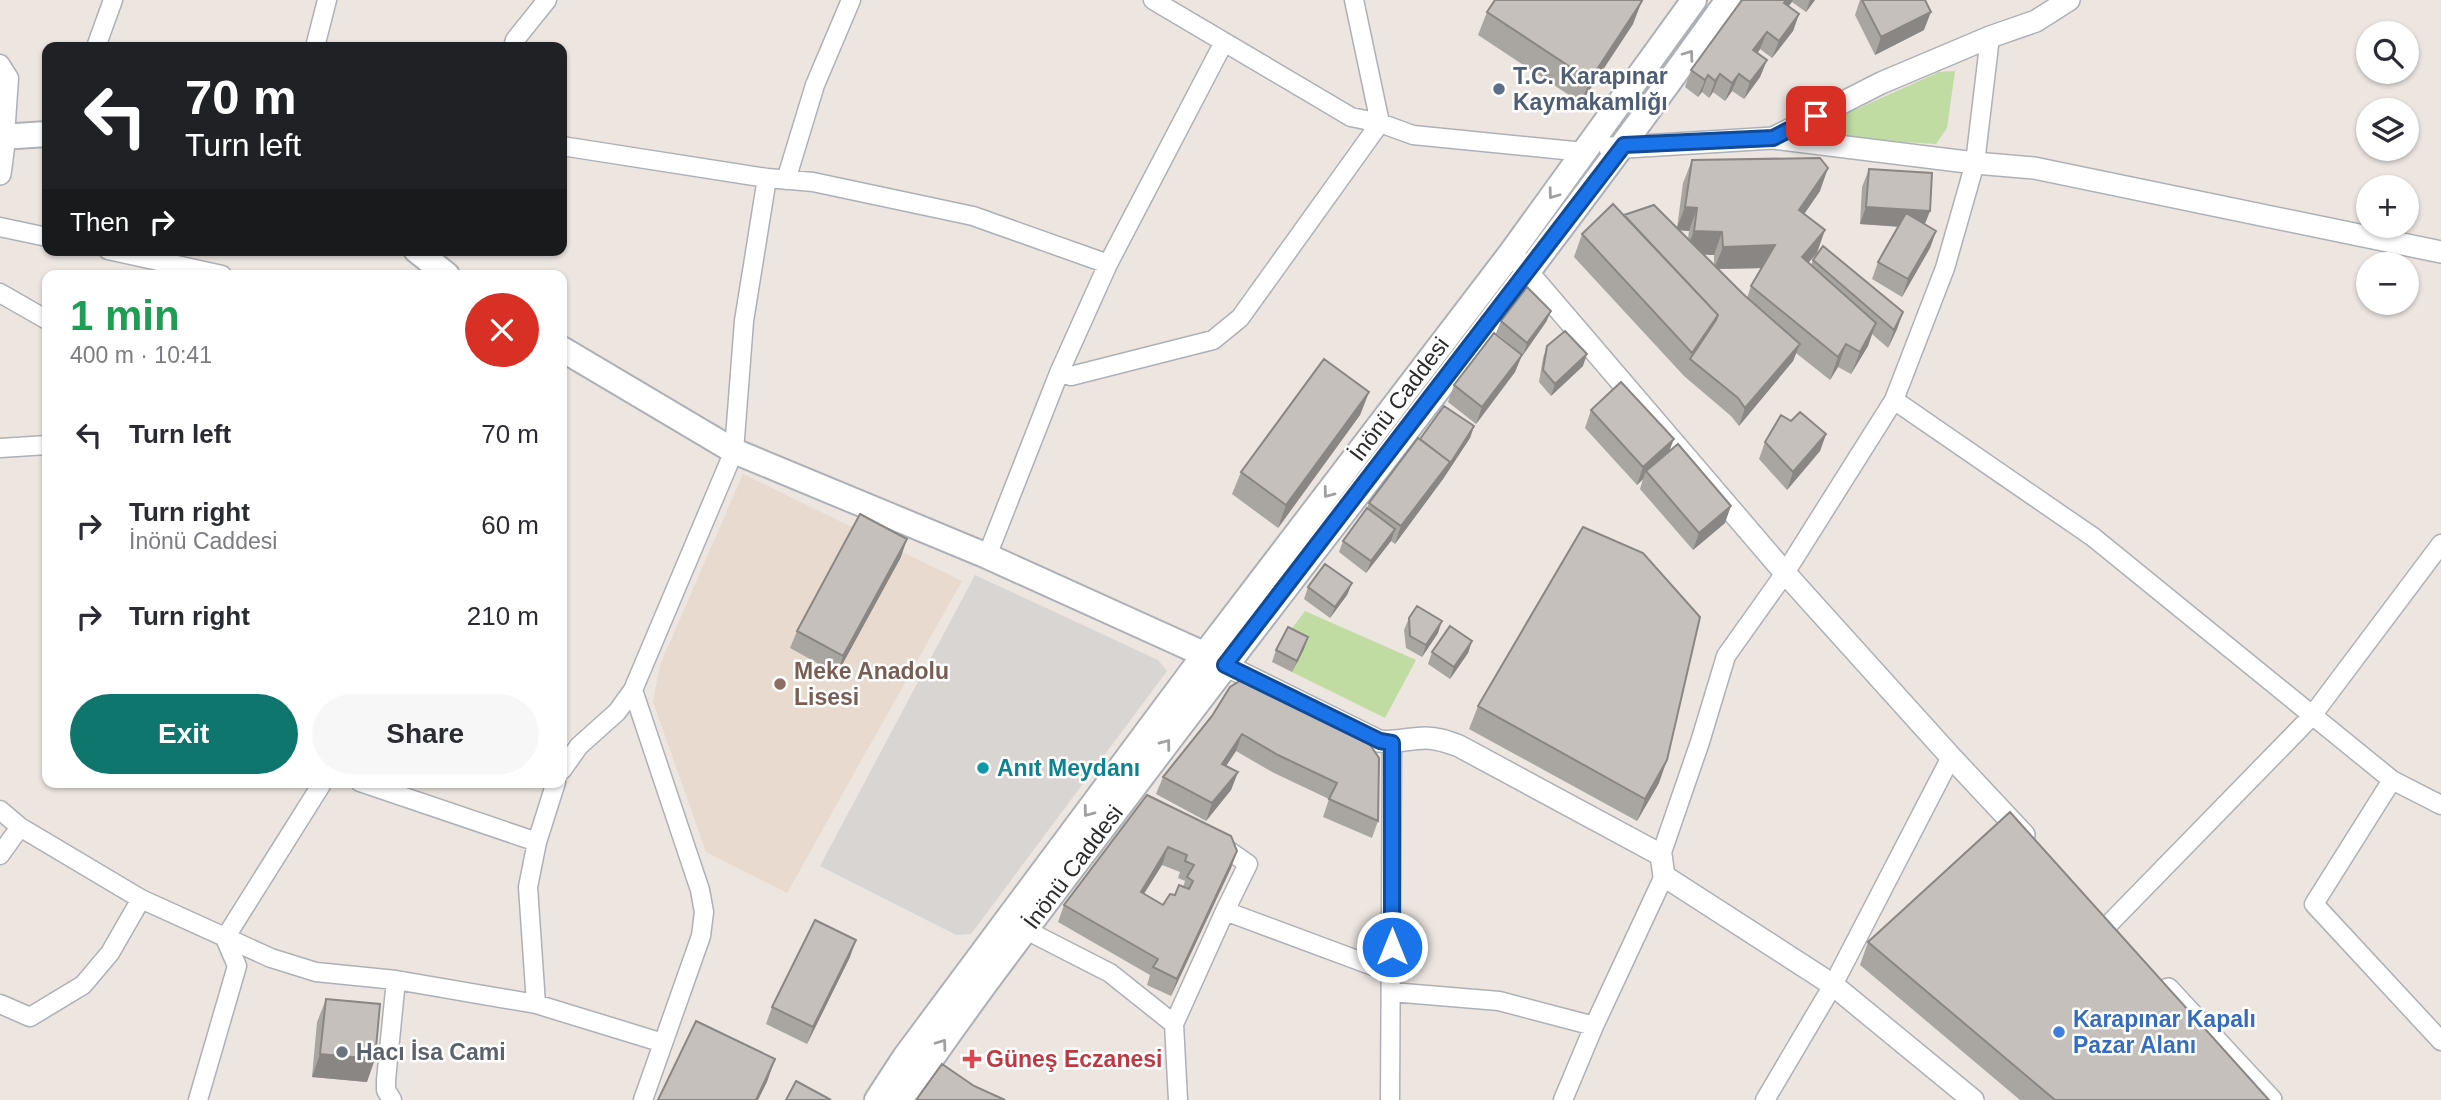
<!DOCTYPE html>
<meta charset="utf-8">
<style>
body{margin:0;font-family:Arial,sans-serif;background:#f7f7f7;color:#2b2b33;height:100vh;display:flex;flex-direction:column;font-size:26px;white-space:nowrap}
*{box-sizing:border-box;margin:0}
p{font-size:23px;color:#7c7c81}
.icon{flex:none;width:38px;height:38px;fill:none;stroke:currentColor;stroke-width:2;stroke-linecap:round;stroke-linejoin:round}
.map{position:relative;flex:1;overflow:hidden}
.drawer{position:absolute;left:42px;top:270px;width:525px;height:518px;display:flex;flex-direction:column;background:#fff;border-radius:14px;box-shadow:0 2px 5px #0004}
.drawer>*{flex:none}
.guide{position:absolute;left:42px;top:42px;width:525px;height:214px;border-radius:14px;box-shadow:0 2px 5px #0004;background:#202124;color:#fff;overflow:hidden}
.tools{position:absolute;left:2356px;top:21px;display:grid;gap:14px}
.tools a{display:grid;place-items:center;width:63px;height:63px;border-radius:50%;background:#fff;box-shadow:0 2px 5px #0004;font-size:35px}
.pin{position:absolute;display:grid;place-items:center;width:60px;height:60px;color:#fff;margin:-30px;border-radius:14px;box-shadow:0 4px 10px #0006}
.me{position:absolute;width:77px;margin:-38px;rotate:0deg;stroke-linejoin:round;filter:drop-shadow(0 0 5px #0008)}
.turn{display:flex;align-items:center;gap:24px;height:147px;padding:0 28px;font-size:32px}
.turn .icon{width:91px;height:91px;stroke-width:2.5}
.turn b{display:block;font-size:49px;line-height:60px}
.then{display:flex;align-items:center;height:66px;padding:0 28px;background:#0003;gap:14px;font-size:26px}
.round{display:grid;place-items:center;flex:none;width:74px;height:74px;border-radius:37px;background:#f7f7f7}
.head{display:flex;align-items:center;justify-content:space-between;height:119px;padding:0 28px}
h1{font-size:42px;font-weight:700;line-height:52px;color:#1e9e55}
.cta{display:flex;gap:14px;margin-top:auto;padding:14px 28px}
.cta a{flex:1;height:80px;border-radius:42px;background:#0f766e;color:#fff;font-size:28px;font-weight:700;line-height:80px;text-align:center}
.cta a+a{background:#f7f7f7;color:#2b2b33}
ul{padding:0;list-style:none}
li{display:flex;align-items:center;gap:21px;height:91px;padding:0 28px}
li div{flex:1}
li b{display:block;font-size:26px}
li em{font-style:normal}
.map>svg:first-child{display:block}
</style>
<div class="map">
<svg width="2441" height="1100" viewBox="0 0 2441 1100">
<rect width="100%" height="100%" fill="#ece5e0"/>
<path fill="#e8dacf" d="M743 474 962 581 787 893 706 852 653 702 660 665Z"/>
<path fill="#c1dca3" d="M1955 71 1947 128 1936 144 1855 139 1827 134 1839 117 1939 72Z
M1305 611 1416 660 1385 718 1292 672 1284 639Z"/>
<path fill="#d9d5d3" d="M975 575 1158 660 1167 671 971 934 956 935 820 866Z"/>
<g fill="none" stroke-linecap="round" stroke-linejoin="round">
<g stroke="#adb1b7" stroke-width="21">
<path id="minor" d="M1153 0 1351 117 1380 123 1413 135 1584 152
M96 47 113 0
M315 47 327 0
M513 47 515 40 547 0
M0 64 9 78 5 136
M562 146 767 178 813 182 973 216 1108 264
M786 180 815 85 851 0
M0 227 47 237
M108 250 222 275
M0 293 47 320
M1059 373 1108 264 1224 42
M1894 400 2093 537 2392 780 2441 805
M0 448 47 445
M987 556 1059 373 1071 376 1213 340 1240 318 1380 123 1354 0
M562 770 579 746 617 712 633 690
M2392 780 2314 904 2441 1041
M360 782 537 842
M0 810 20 827 141 899 271 958 316 972 396 980 536 1004 663 1043
M1218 843 1248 864 1225 911 1392 973
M0 855 20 827
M1661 855 1700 742 1726 656 1785 573 1894 400 1945 268 1975 163 1990 37
M2109 924 2311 717 2441 544
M1026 930 1110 973 1174 1024 1178 1100
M1391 992 1499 1001 1594 1026
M0 1004 30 1017 83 985 110 953 141 899
M536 1004 528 887 537 842 556 782
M1174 1024 1225 911
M198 1100 237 966 225 938 323 782
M392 1100 386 1090V1080L396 980
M643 1100 701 936 704 912 700 890 633 690 734 451 744 321 767 178
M1390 1100 1392 743
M1563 1100 1594 1026 1664 876
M1765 1100 1833 985 1951 757"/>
</g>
<g stroke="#adb1b7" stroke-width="24">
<path id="tertiary" d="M1773 138 1881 83 1990 37 2036 21 2069 0
M1610 148 1773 138 1975 163 2034 168 2441 252
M0 174 5 136
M1518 261 1785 573 1951 757 2024 835
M1225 665 1379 741C1395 743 1410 738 1426 738 1438 738 1448 742 1459 746L1661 855 1664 876 1833 985 1973 1100
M2168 989 2271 1100"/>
</g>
<g stroke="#adb1b7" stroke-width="28">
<path id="secondary" d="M0 137 47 134
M416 250 447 275
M562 349 734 451 987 556 1219 661
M877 1100 905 1057 1205 654 1511 253 1694 0
M903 1100C975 993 1055 891 1133 788 1331 525 1537 268 1728 0"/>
</g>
<use href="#minor" stroke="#fff" stroke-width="18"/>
<use href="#tertiary" stroke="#fff" stroke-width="21"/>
<use href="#secondary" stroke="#fff" stroke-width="24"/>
</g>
<path fill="#a9a5a1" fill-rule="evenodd" d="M1742 0H1815L1806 12 1792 2 1789 6 1799 14 1793 31 1772 58 1760 49 1758 53 1767 60 1760 77 1744 99 1732 91 1725 101 1713 92 1709 98 1702 92 1698 97 1685 87 1691 70Z
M1860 0H1925L1924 30 1875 55 1855 15Z
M1487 12 1633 24 1581 103 1478 35Z
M1692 160 1820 191 1804 214 1817 253 1808 263 1811 265 1813 260 1903 312 1897 329 1888 348 1872 334 1868 346 1851 374 1838 367 1830 380 1796 353 1793 361 1739 426 1731 416 1684 376 1574 257 1582 234 1624 215 1677 228 1683 183ZM1679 230 1689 231 1688 239ZM1703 254 1714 255V265ZM1762 268 1751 286 1747 298 1718 269Z
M1869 169 1930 211 1925 224 1936 231 1930 248 1902 297 1872 279 1878 262 1899 227 1860 224 1862 187Z
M1551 311 1546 322 1523 355 1496 333 1501 321Z
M1547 346 1583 366 1551 396 1539 382 1543 358Z
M1522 355 1515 372 1476 424 1448 402 1454 385Z
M1369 392 1360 415 1278 528 1232 494 1241 472Z
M1591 410 1669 451 1725 523 1693 550 1640 489 1643 479 1637 485 1585 428Z
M1791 421 1826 434 1820 451 1787 490 1759 459 1765 442Z
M1474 426 1470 438 1443 479 1395 544 1391 541 1366 573 1339 552 1343 541 1367 508 1369 503 1420 439Z
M901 557 837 674 790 648 797 631Z
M1352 583 1347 595 1330 618 1304 599 1308 587Z
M1409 618 1438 633 1422 657 1406 648 1404 630Z
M1472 641 1468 653 1450 679 1428 664 1432 652Z
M1304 649 1292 672 1272 662 1276 650Z
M1249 675 1378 821 1372 838 1323 817 1329 799 1272 772 1236 751 1226 766 1238 772 1231 790 1206 821 1156 794 1163 777Z
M1478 706 1659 783 1637 821 1469 729Z
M1147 795 1237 851 1231 868 1171 996 1147 985 1150 975 1058 922 1064 905ZM1162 865 1180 872 1178 878 1185 881 1183 887 1163 905 1144 894Z
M1868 942 2269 1100H2020L1860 965Z
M850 957 807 1044 766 1024 772 1007Z
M326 999 367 1082 312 1077 317 1022Z"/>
<path fill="#8a8683" d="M1787 0H1793L1778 21 1784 3Z
M1810 0H1815L1806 12Z
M1642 1 1633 24 1581 103 1590 80Z
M1931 12 1924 30 1875 55 1881 37Z
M1799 14 1793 31 1772 58 1779 41Z
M1767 32 1760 49 1747 67 1753 50Z
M1767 60 1760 77 1744 99 1750 82Z
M1720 74 1713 92 1709 98 1715 81Z
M1739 74 1732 91 1725 101 1732 83Z
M1708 75 1702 92 1698 97 1705 80Z
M1828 168 1820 191 1791 233 1799 210Z
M1685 207 1697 208 1689 231 1676 230Z
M1866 207 1930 211 1923 228 1860 224Z
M1825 230 1817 253 1793 280 1802 257Z
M1694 231 1722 232 1714 255 1685 254Z
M1936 231 1930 248 1902 297 1908 279Z
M1775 245 1767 268 1714 269 1723 247Z
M1551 311 1546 322 1523 355 1527 343Z
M1903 312 1897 329 1888 348 1894 330Z
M1876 323 1868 346 1851 374 1860 352Z
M1800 344 1793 361 1739 426 1745 408Z
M1846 344 1838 367 1830 380 1838 357Z
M1587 354 1583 366 1551 396 1555 384Z
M1522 355 1515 372 1476 424 1482 407Z
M1369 392 1360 415 1278 528 1286 505Z
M1474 426 1470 438 1443 479 1395 544 1401 526Z
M1826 434 1820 451 1787 490 1793 472Z
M1674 439 1667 457 1646 471 1643 479 1637 485 1643 467Z
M1731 506 1725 523 1693 550 1699 533Z
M1395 529 1391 541 1366 573 1371 561Z
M907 539 901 557 837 674 843 656Z
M1352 583 1347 595 1330 618 1335 607Z
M1442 621 1438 633 1422 657 1426 645Z
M1308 637 1304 649 1292 672 1297 661Z
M1472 641 1468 653 1450 679 1454 667Z
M1242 734 1236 751 1216 781 1222 764Z
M1667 760 1659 783 1637 821 1645 799Z
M1238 772 1231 790 1206 821 1212 803Z
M1168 847 1162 865 1134 909 1141 892Z
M1237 851 1231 868 1171 996 1177 979Z
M856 940 850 957 807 1044 813 1027Z
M320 1054 375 1059 367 1082 312 1077Z
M775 1059 767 1082 758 1100H756Z"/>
<path fill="#c5c0bb" stroke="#8a8683" stroke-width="2" fill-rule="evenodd" d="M1495 0H1640L1642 1 1590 80 1487 12Z
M1742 0H1787L1784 3 1799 14 1779 41 1767 32 1753 50 1767 60 1750 82 1739 74 1732 83 1720 74 1715 81 1708 75 1705 80 1691 70Z
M1862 0H1925L1931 12 1881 37Z
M1820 158 1828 168 1799 210 1825 230 1802 257 1876 323 1860 352 1846 344 1838 357 1751 286 1775 245 1723 247 1722 232 1694 231 1697 208 1685 207 1692 160Z
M1869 169 1932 173 1930 211 1866 207Z
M1613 204 1718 315 1692 353 1582 234Z
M1654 205 1743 294 1800 344 1745 408 1738 398 1690 359 1716 320 1718 315 1624 215Z
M1906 213 1936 231 1908 279 1878 262Z
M1823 246 1903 312 1894 330 1813 260Z
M1527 287 1551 311 1527 343 1501 321Z
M1565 331 1587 354 1555 384 1543 370 1547 346Z
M1494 333 1522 355 1482 407 1454 385Z
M1324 359 1369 392 1286 505 1241 472Z
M1621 382 1674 439 1643 467 1591 410Z
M1444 406 1474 426 1448 467 1450 462 1420 439Z
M1800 412 1826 434 1793 472 1765 442 1781 415 1791 421Z
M1418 438 1450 462 1401 526 1369 503Z
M1678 444 1731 506 1699 533 1646 471Z
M1367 508 1395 529 1371 561 1343 541Z
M860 514 907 539 843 656 797 631Z
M1583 527 1643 553 1700 617 1667 760 1645 799 1478 706Z
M1325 564 1352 583 1335 607 1308 587Z
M1417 606 1442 621 1426 645 1410 636 1409 618Z
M1450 626 1472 641 1454 667 1432 652Z
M1288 627 1308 637 1297 661 1276 650Z
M1249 675 1307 708 1346 726 1367 740 1379 758 1378 821 1329 799 1337 783 1278 755 1242 734 1222 764 1238 772 1212 803 1163 777 1212 716 1230 687Z
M1147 795 1231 836 1237 851 1177 979 1153 967 1158 959 1064 905ZM1168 847 1187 855 1185 861 1194 865 1187 877 1193 881 1189 889 1179 885 1175 895 1170 894 1163 905 1141 892Z
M2010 812 2269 1100H2055L1868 942Z
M815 920 856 940 813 1027 772 1007Z
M326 999 380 1004 375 1059 320 1054Z
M696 1021 775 1059 756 1100H658Z
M942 1064 974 1086 1005 1100H916Z
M796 1081 831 1100H786Z"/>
<defs><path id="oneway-chevron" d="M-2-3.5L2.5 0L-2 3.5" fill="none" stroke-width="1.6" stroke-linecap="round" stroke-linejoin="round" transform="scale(1.75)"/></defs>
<g stroke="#a0a0a0">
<use href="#oneway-chevron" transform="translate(1689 55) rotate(-54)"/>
<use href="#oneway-chevron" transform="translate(1553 194) rotate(126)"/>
<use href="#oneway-chevron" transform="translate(1328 493) rotate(127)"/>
<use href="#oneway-chevron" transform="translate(1166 744) rotate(-53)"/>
<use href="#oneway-chevron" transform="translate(1088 812) rotate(127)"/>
<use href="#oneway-chevron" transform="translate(942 1044) rotate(-54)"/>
</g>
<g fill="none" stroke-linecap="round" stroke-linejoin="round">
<g stroke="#114b97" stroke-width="18">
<path id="route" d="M1392 947V743L1380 741 1225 665 1624 145 1773 138 1816 116"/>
</g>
<use href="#route" stroke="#1a73e8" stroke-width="12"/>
</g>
<circle fill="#5c6f8a" stroke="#fff" stroke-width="2.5" cx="1499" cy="89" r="7"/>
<circle fill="#8d6e63" stroke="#fff" stroke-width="2.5" cx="780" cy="684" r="7"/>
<circle fill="#0f9aa8" stroke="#fff" stroke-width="2.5" cx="983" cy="768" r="7"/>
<circle fill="#3f7fe0" stroke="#fff" stroke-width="2.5" cx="2059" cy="1032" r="7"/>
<circle fill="#6b7280" stroke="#fff" stroke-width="2.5" cx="342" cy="1052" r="7"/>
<path fill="#e0444e" stroke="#fff" stroke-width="2.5" d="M968.5 1048.5h7v7h7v7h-7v7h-7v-7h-7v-7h7z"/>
<g text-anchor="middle" stroke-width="5" stroke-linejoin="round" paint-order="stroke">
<g font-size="23" font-weight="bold" fill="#4e5e75" stroke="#fff" text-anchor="start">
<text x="1513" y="84">T.C. Karapınar<tspan x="1513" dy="26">Kaymakamlığı</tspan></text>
</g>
<g font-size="23" fill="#2c2c2c" stroke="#fff">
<text transform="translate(1399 399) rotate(-53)" y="8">İnönü Caddesi</text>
<text transform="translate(1073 867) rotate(-53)" y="8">İnönü Caddesi</text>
</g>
<g font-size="23" font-weight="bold" fill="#785e54" stroke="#fff" text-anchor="start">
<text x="794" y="679">Meke Anadolu<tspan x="794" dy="26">Lisesi</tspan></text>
</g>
<g font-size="23" font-weight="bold" fill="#0d838f" stroke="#fff" text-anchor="start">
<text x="997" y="776">Anıt Meydanı</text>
</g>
<g font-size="23" font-weight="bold" fill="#366cbe" stroke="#fff" text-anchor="start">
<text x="2073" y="1027">Karapınar Kapalı<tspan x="2073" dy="26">Pazar Alanı</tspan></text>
</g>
<g font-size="23" font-weight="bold" fill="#5b616d" stroke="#fff" text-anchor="start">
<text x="356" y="1060">Hacı İsa Cami</text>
</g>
<g font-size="23" font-weight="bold" fill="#be3a42" stroke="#fff" text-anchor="start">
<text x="986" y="1067">Güneş Eczanesi</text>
</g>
</g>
</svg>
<div class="tools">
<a><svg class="icon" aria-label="search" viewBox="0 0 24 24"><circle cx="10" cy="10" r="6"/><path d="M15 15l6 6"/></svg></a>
<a><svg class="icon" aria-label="layers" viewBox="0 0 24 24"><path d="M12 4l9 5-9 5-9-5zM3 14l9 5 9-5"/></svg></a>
<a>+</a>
<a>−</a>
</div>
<div class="pin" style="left:1816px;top:116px;background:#d93025"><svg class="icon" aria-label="arrive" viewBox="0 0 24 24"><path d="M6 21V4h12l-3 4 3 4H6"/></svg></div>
<svg class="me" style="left:1392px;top:947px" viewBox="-20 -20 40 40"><circle r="17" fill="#1a73e8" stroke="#fff" stroke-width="3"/><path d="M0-11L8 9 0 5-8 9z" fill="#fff"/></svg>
<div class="guide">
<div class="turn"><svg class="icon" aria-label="left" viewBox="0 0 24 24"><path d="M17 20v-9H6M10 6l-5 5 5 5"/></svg><div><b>70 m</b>Turn left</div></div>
<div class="then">Then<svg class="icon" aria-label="right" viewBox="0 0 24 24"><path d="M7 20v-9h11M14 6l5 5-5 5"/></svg></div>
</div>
<section class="drawer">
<div class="head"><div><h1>1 min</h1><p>400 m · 10:41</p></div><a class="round" style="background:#d93025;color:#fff"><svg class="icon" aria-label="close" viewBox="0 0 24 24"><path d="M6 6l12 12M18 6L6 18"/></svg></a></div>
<ul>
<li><svg class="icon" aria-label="left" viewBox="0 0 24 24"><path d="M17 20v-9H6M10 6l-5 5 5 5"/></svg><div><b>Turn left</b></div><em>70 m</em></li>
<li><svg class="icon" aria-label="right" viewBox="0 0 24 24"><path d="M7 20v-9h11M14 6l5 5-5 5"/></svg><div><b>Turn right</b><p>İnönü Caddesi</p></div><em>60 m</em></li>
<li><svg class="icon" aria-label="right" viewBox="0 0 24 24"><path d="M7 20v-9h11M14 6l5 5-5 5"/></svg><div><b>Turn right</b></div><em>210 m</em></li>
</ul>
<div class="cta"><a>Exit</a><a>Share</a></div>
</section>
</div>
